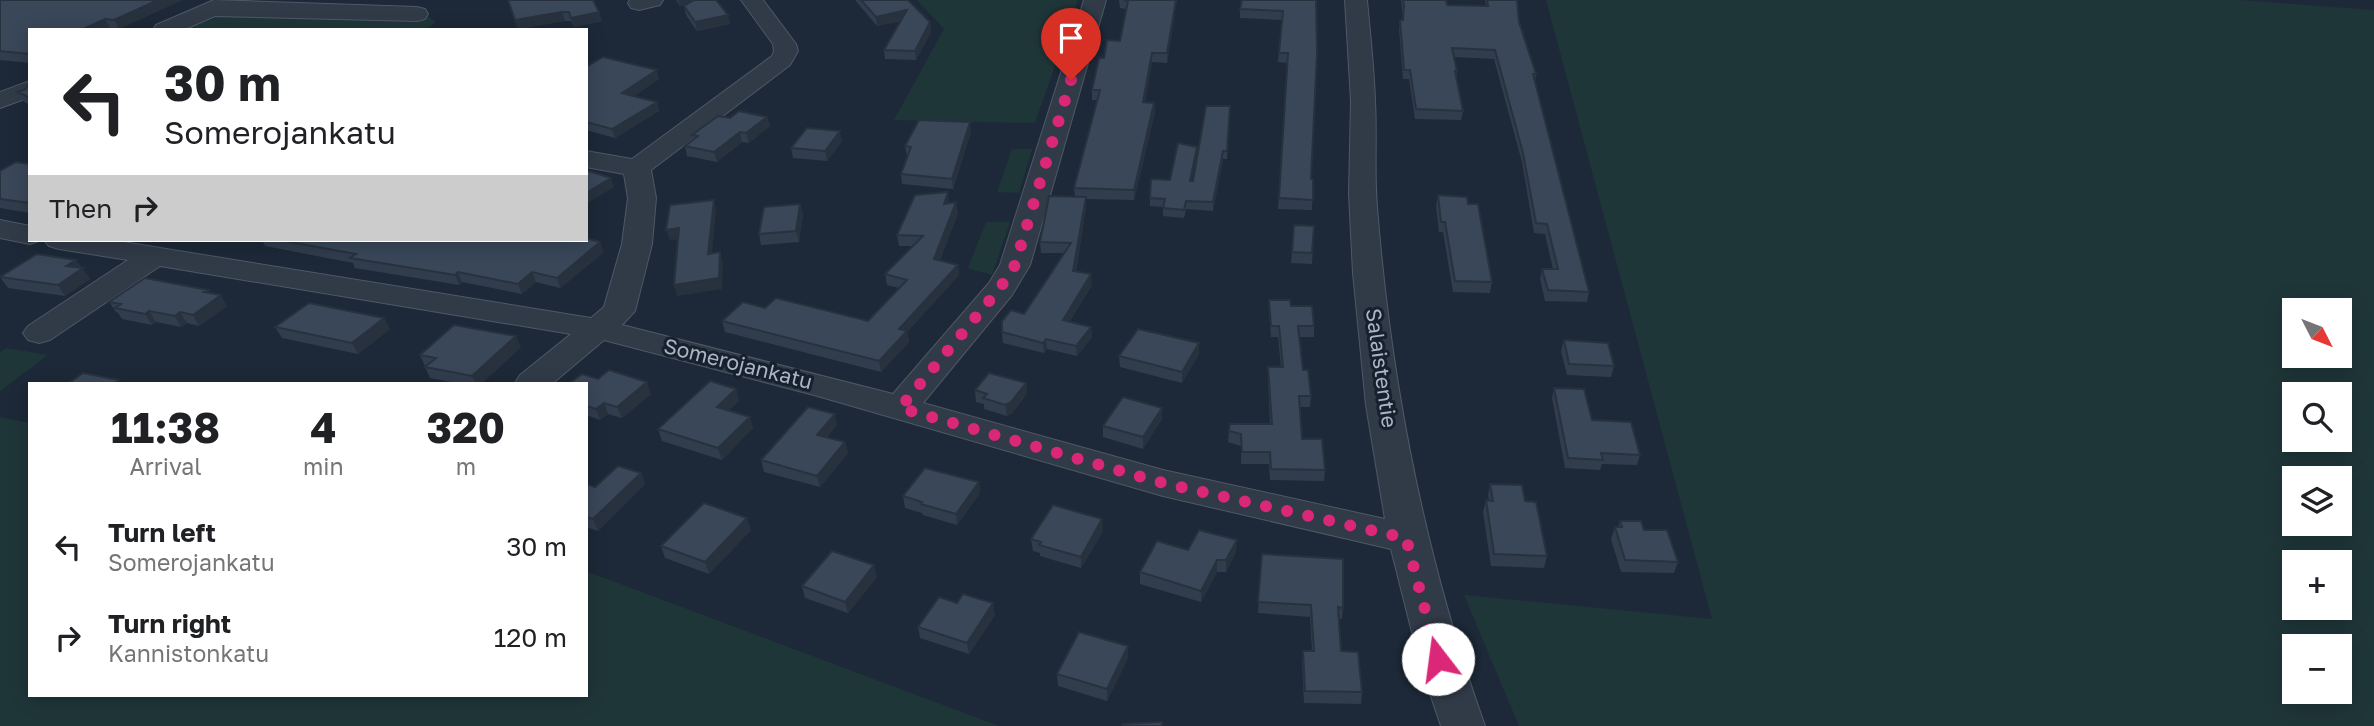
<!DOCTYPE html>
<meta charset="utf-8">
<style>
body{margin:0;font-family:"Golos Text",sans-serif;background:#f2f2f2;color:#202124;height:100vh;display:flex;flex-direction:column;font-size:26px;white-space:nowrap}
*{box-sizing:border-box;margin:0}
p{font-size:23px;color:#757577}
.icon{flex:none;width:38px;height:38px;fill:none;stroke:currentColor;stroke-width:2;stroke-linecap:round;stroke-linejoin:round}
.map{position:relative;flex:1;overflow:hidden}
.sheet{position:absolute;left:28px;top:382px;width:560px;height:315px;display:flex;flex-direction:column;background:#fff;border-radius:0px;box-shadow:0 4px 18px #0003}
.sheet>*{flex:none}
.guide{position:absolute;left:28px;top:28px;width:560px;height:214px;border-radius:0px;box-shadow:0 4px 18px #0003;background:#fff;color:#202124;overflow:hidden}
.needle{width:46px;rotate:132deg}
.controls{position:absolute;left:2282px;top:298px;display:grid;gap:14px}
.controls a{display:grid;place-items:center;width:70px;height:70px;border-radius:0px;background:#fff;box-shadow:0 4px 18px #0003;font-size:35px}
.pin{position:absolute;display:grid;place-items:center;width:60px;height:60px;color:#fff;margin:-72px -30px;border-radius:50% 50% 50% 0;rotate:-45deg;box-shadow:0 0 7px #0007}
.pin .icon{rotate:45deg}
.me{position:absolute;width:77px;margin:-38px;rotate:345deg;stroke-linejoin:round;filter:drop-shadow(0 0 5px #0008)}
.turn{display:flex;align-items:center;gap:24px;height:147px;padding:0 21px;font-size:32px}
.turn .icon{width:91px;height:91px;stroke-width:2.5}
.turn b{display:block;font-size:49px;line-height:60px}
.then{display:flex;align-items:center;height:66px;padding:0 21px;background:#0003;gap:14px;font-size:26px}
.eta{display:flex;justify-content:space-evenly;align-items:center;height:119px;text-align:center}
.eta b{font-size:42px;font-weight:700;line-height:49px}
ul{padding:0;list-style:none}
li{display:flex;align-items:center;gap:21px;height:91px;padding:0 21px}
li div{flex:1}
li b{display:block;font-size:26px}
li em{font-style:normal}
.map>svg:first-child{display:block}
</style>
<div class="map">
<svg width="2374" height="726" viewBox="0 0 2374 726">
<rect width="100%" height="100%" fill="#1d2938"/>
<path fill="#1f3639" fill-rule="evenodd" d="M917 0H1078L1035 123 894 120 944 29Z
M1546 0H2239L2374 10V726H1519L1464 595 1712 619ZM2294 310H2340V355H2294ZM2294 394H2340V439H2294ZM2294 478H2340V523H2294ZM2294 562H2340V607H2294ZM2294 646H2340V691H2294Z
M247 13 429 17 436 22 426 30H179L222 16Z
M1012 149H1032L1019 193 997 192Z
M986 222H1010L992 275 968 268Z
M6 348 48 355 0 391V352Z
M0 417 30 423V695H586V571L999 726H0Z"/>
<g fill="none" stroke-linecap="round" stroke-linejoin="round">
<g stroke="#4e5867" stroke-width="2">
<path id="minor" d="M214 0 417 7 425 9 428 14 425 19 417 21 215 16 183 30H153L156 25Z
M630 0H663L660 5 639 10 631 8 628 3Z
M741 0H763L796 44 798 51 790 65 651 170 656 198 652 244 635 311 622 325 893 394 989 283 1000 265 1084 0H1106L1030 265 1012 295 923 403 1163 470 1385 519 1366 405 1353 273 1349 194 1351 101 1345 0H1367C1370 34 1374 67 1375 101 1377 136 1374 172 1377 207 1391 385 1425 558 1485 726H1441L1420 664 1391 549 1163 496 814 395 604 340 553 383H515L520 375 571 334 160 266 50 340 39 343 28 340 23 333 28 326 128 260 59 249 49 246 44 240H111L591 318 604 307 622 244 628 198 624 174 586 167V151L632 159 772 56 774 51 773 44Z
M30 81V97L0 108V92Z
M0 220 30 226V240H41L30 244 0 238Z"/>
</g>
<use href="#minor" fill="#313b48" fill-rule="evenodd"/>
</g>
<path fill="#313d4d" d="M0 0H182L119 29 110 28 106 30H30V63L0 60Z
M508 0H593L602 21 574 27 571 21H565L518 29Z
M676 0H716L730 24 697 31 686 15 684 6 686 4 680 6Z
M855 0H908L930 22 931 32 916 60 885 59 884 50 901 21 877 26Z
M1119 0H1177L1167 63 1152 62 1145 102 1154 103 1155 112 1134 200 1086 199V207L1076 272 1092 285 1070 321 1091 327 1092 337 1077 356 1047 349 1044 353 1003 343 1002 332 1024 314 1064 253H1041L1040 242 1075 197 1074 188 1098 100H1092V90L1104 58 1120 41 1126 9 1120 8Z
M1316 0 1311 179H1313L1312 210 1278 209 1287 63 1278 62 1282 20 1240 18V9Z
M1401 0H1446L1447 5 1486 6 1485 0H1517L1519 22 1536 74 1535 81 1589 292 1587 302 1545 301 1540 279 1542 269H1553L1545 234 1534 233 1522 162 1494 59 1454 57 1457 71 1456 78 1463 111 1461 120 1415 119 1409 79H1403L1399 29 1400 20H1403Z
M586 67 659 79 634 96 657 102 659 111 615 138 586 130Z
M30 85V105L24 102 18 92 26 89Z
M1230 106 1227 159H1223L1213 211 1186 209 1184 218 1163 216V207L1150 206V198L1197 155 1191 181H1193Z
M767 117 770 126 749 143 742 142 717 162 687 156 685 146 694 139 692 135 730 118Z
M971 132 953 189 902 184 901 174 907 156 905 146Z
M842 141 827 161 793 158 791 148Z
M30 164V213L0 208V171Z
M1438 195 1492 282 1490 293 1453 292 1443 232H1439L1436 206Z
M949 203 958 213 940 260 958 265 959 275 907 332 909 342 881 372 725 332 722 321 765 308 868 321 899 288 887 285 885 274 913 246H899L897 235Z
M800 204 803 214 799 242 761 245 759 234Z
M1294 225 1314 226 1312 264 1291 263Z
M262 240H586L604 252 560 288 536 282 522 294 462 282 459 285 355 268 353 263 265 246Z
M76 260 90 279 65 296 8 288 0 277Z
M208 290 210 293 227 306 199 326 187 323 181 327 156 322 152 325 122 319 118 313 116 312 109 302Z
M1269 300 1291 306 1314 326V337H1299L1303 370 1311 396 1310 407H1300L1302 439 1325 470 1324 481 1270 480 1269 464H1241V446L1228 442 1229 431 1270 424 1268 378V367H1281L1278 337H1271L1269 311Z
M384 318 390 329 358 354 282 338 275 327Z
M1564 340 1614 366 1611 377 1567 375 1561 351Z
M521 347 482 383H456L430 378 425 367 426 366H425L420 355Z
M1199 354 1182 383 1120 367 1119 356Z
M598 379 651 394 622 418 608 414 600 420 586 415V383Z
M1026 383 1027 394 1012 413 1007 416 984 409V404L976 402 975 390Z
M1554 388 1592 420 1640 455 1637 465 1602 464 1600 470 1565 468 1552 398Z
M739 400 729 410 750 417 753 428 722 460 662 441 658 429Z
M1162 408V419L1143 449 1103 437V426Z
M837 425 827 437 845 442 848 453 820 487 764 472 761 460Z
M641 473 645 484 598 531 586 527V484L595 487Z
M979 482 980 493 957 525 923 515 922 513 905 508 903 496Z
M1490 484 1525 501 1547 556 1544 568 1491 566 1483 512 1486 500H1489L1488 495Z
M1620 521 1644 530 1678 562 1674 573 1621 572 1611 539 1615 527H1618Z
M751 530 709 574 665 558 661 546Z
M1103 531 1081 568 1040 556V553L1033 551 1031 539Z
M1236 552 1226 572H1217L1201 602 1140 584V572Z
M1262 554 1343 608 1342 619H1339L1341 651 1362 692 1361 704 1304 703 1302 662 1303 651H1312L1310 617 1258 613Z
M877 577 848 613 805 598 802 586Z
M995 615 969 654 920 638 918 627Z
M1128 646V658L1107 701 1058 686 1057 674Z"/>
<path fill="#28323e" d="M158 0H182L119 29 114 20Z
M678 0H708L680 6Z
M1176 0H1177L1167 63V53Z
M907 10 908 19 877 26 876 17Z
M562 12 565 21 518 29 515 20Z
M599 12 602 21 574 27 571 18Z
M728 15 730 24 697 31 695 22Z
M105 19 110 28 106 30H81Z
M930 22 931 32 916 60 915 51Z
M1152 53V62L1143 112V102Z
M657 70 659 79 625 102 622 93Z
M657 102 659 111 615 138 612 129Z
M1154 103 1155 112 1134 200V190Z
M767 117 770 126 749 143 746 133Z
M970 122 971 132 953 189 952 179Z
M840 131 842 141 827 161 825 151Z
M740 132 742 142 717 162 714 152Z
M1197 147V155L1190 189V181Z
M1223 151V159L1213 211V202Z
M611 178 614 187 586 204V193Z
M948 192 949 203 944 204Z
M1086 197V207L1074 282 1073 271Z
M714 200 716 210 711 265 708 254Z
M956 202 958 213 936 270 934 259Z
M800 204 803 214 799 242 796 231Z
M679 228 683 239 670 240 666 230Z
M600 242 604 252 560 288 557 278Z
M720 252 723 263 722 289 677 296 674 285Z
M76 260 90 279 65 296 58 285 66 266Z
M958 265 959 275 907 332 909 342 881 372 879 361 899 329Z
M458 272 462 282 459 285 455 275Z
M532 272 536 282 522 294 518 284Z
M1091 274 1092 285 1064 330 1063 320Z
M208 290 214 300 221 295 227 306 199 326 193 315 204 292Z
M149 311 156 322 152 325 145 314Z
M180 312 187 323 181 327 175 316Z
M384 318 390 329 358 354 352 343Z
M1091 327 1092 337 1077 356 1076 346Z
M516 336 521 347 482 383H476L472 376Z
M1046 339 1047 349 1044 353 1043 343Z
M1199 343V354L1182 383V372Z
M647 382 651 394 622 418 617 407Z
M1026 383 1027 394 1012 413 1007 416 1005 405Z
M736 389 739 400 721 418 717 407Z
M604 403 608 414 600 420 596 409Z
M1162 408V419L1143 449V437Z
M835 414 837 425 820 446 817 435Z
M750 417 753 428 722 460 718 448Z
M845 442 848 453 820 487 817 476Z
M641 473 645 484 598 531 593 519Z
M979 482 980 493 957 525 956 514Z
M747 518 751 530 709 574 705 562Z
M1102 519 1103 531 1081 568V557Z
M1237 540 1236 552 1226 572V560Z
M1217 560V572L1201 602V591Z
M874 565 877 577 848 613 845 602Z
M993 603 995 615 969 654 967 643Z
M1128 646V658L1107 701V689Z"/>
<path fill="#394759" stroke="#28323e" stroke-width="2" d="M0 0H158L114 20 105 19 81 30H30V53L28 54 0 51Z
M508 0H593L599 12 571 18 569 12H562L515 20Z
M694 0H716L728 15 695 22 684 6Z
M861 0H908L930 22 915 51 884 50 907 10 876 17Z
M1124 0H1176L1167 53H1152L1143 102 1154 103 1134 190 1074 188 1100 90H1092L1099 58H1104L1107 40 1120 41 1128 1Z
M1242 0H1316L1317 52 1311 179H1313V200L1279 198 1288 53H1279L1283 11 1240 9Z
M1403 0H1446L1447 5 1488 6 1487 0H1517L1519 22 1536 74H1533L1589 292 1548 290 1542 269H1558L1547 224 1536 223 1523 153 1495 50 1452 48 1457 71H1455L1463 111 1416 109 1410 70H1404L1400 20H1403L1404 6Z
M603 57 657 70 622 93 657 102 612 129 586 122V67Z
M30 85V98L18 92 26 89 27 86Z
M1206 106H1230L1227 151H1223L1213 202 1186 201 1184 210 1163 208 1165 199 1150 198 1151 179 1170 180 1178 143 1197 147 1190 181H1193Z
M739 111 767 117 746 133 740 132 714 152 685 146 698 136 692 135 718 116 730 118Z
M919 120 970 122 952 179 901 174 911 147 905 146Z
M807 128 840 131 825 151 791 148Z
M16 162 30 164V203L0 199V171Z
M586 170 611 178 586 193Z
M948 192 944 204 956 202 934 259 958 265 899 329 907 331 879 361 722 321 743 302 765 308 776 298 868 321 907 280 885 274 923 236 897 235 915 195Z
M1438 195 1467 197 1468 204H1478L1492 282 1455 281 1445 222H1441Z
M1049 196 1086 197 1073 271 1091 274 1063 320 1091 327 1076 346 1046 339 1043 343 1002 332V321L1011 310 1024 314 1071 243 1040 242Z
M714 200 708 254 720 252 719 278 674 285 679 228 666 230 670 205Z
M800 204 796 231 759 234 764 207Z
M1294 225 1314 226 1312 253 1292 252Z
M586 238 600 242 557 278 532 272 518 284 458 272 455 275 350 258 356 254 279 240H586Z
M37 254 76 260 66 266 83 268 58 285 0 277Z
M145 278 208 290 204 292 221 295 193 315 180 312 175 316 149 311 145 314 115 308 121 304 109 302Z
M1269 300H1290L1291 306H1312L1314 326H1298L1303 370H1308L1311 396H1299L1302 439H1322L1325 470 1271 469 1270 452H1242L1241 434 1229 431 1230 424H1272L1268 367H1283L1279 326H1271Z
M309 303 384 318 352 343 275 327Z
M454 325 516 336 472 376 425 367 436 358 420 355Z
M1138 329 1199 343 1182 372 1119 356Z
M1564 340 1608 343 1614 366 1569 364Z
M609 370 647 382 617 407 604 403 596 409 586 406V383H570L582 374 598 379Z
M83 373 119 380 114 383H69Z
M989 373 1026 383 1011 402 1005 405 983 398 987 394 975 390Z
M710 381 736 389 717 407 750 417 718 448 658 429Z
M1554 388 1584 389 1592 420 1631 422 1640 455 1601 453 1603 460 1568 458Z
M1123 397 1162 408 1143 437 1103 426Z
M808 407 835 414 817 435 845 442 817 476 761 460Z
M618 466 641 473 593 519 586 517V484L595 487Z
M925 468 979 482 956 514 921 504 922 502 903 496Z
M1490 484 1522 485 1525 501 1536 502 1547 556 1494 554 1486 500 1493 501Z
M704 503 747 518 705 562 661 546Z
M1053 505 1102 519 1081 557 1039 545 1041 542 1031 539Z
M1620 521H1641L1644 530H1667L1678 562 1625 560 1615 527H1622Z
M1199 530 1237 540 1226 560H1217L1201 591 1140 572 1157 541 1188 550Z
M832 551 874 565 845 602 802 586Z
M1262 554 1343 559V608L1338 607 1341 651 1358 652 1362 692 1305 691 1303 651H1314L1311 605 1258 602Z
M963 594 993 603 967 643 918 627 939 597 957 603Z
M1079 632 1128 646 1107 689 1057 674Z
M1162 722V726H1123V724Z"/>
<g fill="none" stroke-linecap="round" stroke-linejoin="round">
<path stroke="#db2777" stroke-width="12" stroke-dasharray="0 21.6" d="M1071 80 1015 265 1000 288 900 408 1163 483 1406 538 1438 659"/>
</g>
<g text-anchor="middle" stroke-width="6" stroke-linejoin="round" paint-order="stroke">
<g font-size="21" fill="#aab5c6" stroke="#17202d">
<text transform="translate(738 364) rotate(14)" y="7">Somerojankatu</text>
<text transform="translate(1381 368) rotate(82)" y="7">Salaistentie</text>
</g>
</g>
</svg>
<div class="controls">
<a><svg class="needle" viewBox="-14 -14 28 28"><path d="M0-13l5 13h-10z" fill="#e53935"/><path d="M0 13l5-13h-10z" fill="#757577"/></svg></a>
<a><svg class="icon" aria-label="search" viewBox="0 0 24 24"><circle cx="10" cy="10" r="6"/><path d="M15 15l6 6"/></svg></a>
<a><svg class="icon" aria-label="layers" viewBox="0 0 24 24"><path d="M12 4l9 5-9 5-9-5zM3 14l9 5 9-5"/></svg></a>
<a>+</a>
<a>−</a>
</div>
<div class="pin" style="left:1071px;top:80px;background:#d93025"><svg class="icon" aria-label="arrive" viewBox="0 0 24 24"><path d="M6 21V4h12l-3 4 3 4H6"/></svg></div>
<svg class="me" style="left:1438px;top:659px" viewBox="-20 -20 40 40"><circle r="19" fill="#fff"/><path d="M0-13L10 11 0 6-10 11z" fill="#db2777"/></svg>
<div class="guide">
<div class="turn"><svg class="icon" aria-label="left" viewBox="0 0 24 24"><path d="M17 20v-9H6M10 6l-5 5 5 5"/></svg><div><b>30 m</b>Somerojankatu</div></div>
<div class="then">Then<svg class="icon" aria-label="right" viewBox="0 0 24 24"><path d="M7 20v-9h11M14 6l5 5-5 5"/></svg></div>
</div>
<section class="sheet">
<div class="eta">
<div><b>11:38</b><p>Arrival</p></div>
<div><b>4</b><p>min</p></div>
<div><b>320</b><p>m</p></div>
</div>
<ul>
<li><svg class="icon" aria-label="left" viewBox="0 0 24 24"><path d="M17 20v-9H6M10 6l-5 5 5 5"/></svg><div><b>Turn left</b><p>Somerojankatu</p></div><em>30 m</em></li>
<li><svg class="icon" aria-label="right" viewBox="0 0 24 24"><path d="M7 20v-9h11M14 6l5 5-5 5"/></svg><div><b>Turn right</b><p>Kannistonkatu</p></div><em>120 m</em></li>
</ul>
</section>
</div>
